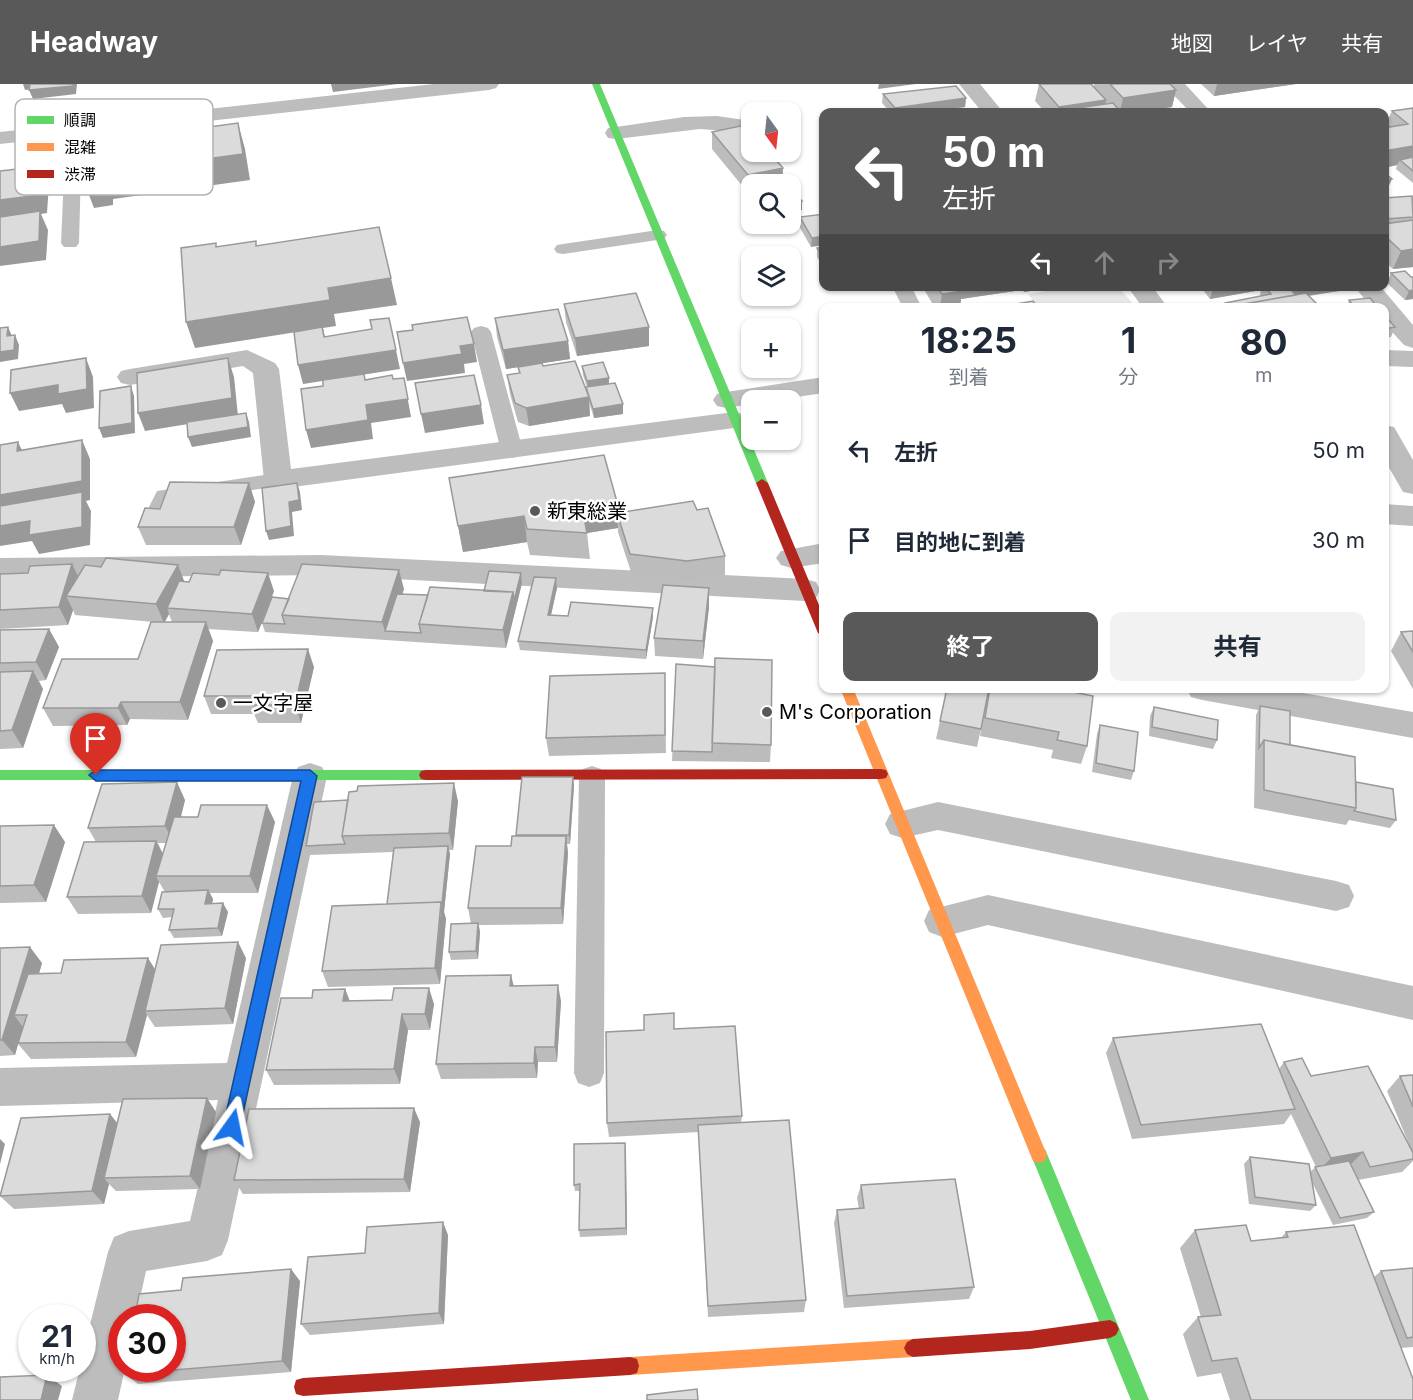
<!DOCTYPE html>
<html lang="ja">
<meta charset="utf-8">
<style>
body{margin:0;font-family:Inter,"Noto Sans JP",sans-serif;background:#f2f2f3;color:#1f2937;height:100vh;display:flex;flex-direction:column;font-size:22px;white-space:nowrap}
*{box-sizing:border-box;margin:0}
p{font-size:20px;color:#747a83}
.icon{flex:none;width:33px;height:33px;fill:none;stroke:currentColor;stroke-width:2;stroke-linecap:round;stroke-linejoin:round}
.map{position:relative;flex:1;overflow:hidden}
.details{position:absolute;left:819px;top:219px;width:570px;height:390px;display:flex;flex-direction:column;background:#fff;border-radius:12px;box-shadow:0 2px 4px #0004}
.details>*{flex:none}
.hud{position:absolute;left:819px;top:24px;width:570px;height:183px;border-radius:12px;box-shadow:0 2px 4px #0004;background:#595959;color:#fff;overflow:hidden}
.needle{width:39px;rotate:165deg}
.controls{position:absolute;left:741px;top:18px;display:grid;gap:12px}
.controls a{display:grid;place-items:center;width:60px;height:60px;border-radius:12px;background:#fff;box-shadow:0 2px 4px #0004;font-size:30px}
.speed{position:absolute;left:18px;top:1220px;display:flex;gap:12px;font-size:30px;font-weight:700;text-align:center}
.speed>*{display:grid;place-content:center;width:78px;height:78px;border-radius:50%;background:#fff;box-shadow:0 2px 4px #0004;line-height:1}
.speed small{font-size:15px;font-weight:400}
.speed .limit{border:9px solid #d22;background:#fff;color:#111}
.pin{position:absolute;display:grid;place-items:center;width:51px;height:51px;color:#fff;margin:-62px -26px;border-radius:50% 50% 50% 0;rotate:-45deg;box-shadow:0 0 6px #0007}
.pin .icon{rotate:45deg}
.me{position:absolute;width:66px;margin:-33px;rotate:12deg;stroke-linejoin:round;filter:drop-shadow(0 0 4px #0008)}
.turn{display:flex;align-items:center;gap:21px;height:126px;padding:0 24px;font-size:27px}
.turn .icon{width:78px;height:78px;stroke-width:2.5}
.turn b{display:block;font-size:42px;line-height:51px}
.lanes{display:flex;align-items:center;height:57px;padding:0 24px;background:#0003;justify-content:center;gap:30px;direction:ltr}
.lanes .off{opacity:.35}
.eta{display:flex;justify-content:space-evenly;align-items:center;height:102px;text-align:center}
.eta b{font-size:36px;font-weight:700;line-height:42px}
.cta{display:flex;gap:12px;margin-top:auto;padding:12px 24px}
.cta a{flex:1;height:69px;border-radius:12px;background:#595959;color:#fff;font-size:24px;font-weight:700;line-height:69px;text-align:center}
.cta a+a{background:#f2f2f3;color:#1f2937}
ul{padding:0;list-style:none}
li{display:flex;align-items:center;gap:18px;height:90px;padding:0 24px}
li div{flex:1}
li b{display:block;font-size:22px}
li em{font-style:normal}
header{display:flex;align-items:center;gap:36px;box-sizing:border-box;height:84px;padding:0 30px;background:#595959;color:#fff}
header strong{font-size:28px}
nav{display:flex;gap:33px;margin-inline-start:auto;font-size:21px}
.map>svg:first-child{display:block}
</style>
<header>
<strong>Headway</strong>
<nav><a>地図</a><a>レイヤ</a><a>共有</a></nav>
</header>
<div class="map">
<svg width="1413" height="1316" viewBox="0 0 1413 1316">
<rect width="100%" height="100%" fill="#fff"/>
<path fill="#e8e8e8" d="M1072 203H1118L1136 223H1038L1028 210Z"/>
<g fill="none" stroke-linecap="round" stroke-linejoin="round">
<path fill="#bdbdbd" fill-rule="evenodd" d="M74 40 82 45 79 159 76 163H64L61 159 66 45Z
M658 146 664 147 667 151 664 155 563 170 557 169 554 165 557 161 563 160Z
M892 202H911L922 224H903Z
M481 242 488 244 491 248 523 367 519 372 512 374 505 372 501 367 471 248 474 244Z
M278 389 286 391 289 396 286 401 173 418 162 440 154 442 146 440 143 435 157 407Z
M592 682 601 685 605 692 604 989 600 999 589 1003 578 999 574 989 579 692 583 685Z"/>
<path fill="#bdbdbd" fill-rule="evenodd" d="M434 0H499L496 4 489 6 0 60V48Z
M959 0H980L1003 28H982Z
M1163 0H1185L1211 28H1190Z
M717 32 752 37V49L700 45 616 55 608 54 605 49 608 44 616 43 684 33Z
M1127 202H1152L1168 224H1143Z
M1354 202H1380L1413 241V264L1404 261 1384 239V224H1372Z
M247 266 275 279 279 285 291 385 734 328 743 330 747 336 743 342 734 344 278 405 268 403 264 396 253 289 243 282 130 301 121 299 117 293 121 287 130 285Z
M1384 266 1413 267V283L1384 282Z
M824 293V309L776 316H752V320L726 324 717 322 713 316 717 310 726 308Z
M1384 341 1394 343 1413 376V410L1403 408 1384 375Z
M1384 420 1413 422V442L1384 440Z
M824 459V479L791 484 781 481 776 474 781 467Z
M321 471 805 495 816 498 820 506 816 514 805 517 321 491 0 494V474Z
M1186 604H1274L1413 628V654L1202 616 1191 613Z
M310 679 322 683 327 692 228 1156 222 1171 207 1177 146 1187 136 1233H122V1284H125L118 1316H72L80 1284H82V1273L108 1168 114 1153 129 1147 190 1137 218 1016 0 1022V984L227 979 293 692 298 683Z
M938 718 1336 797 1349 801 1354 812 1349 823 1336 827 938 746 902 754 890 750 885 740 890 730Z
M988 811 1413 902V936L988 841 942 853 929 848 924 837 929 826Z"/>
<path fill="#63d668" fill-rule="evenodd" d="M592 0H600L768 399 766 402H758L756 399Z
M0 686H426L431 687 433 691 431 695 426 696H0Z
M1039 1063 1045 1065 1149 1316H1131L1031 1071 1033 1065Z"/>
<path fill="#ff974d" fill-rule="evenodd" d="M840 604H853L1047 1071 1045 1077 1039 1079 1033 1077Z
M913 1255 919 1258 922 1264 919 1270 913 1273 630 1291 623 1289 621 1282 623 1275 630 1273Z"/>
<path fill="#b3261e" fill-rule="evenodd" d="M762 395 768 399 824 533V553L818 549 756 399Z
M881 685 886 686 888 690 886 694 881 695 426 696 421 695 419 691 421 687 426 686Z
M1110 1236 1116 1239 1119 1245 1116 1251 1110 1254 1030 1265 913 1273 907 1270 904 1264 907 1258 913 1255 1030 1247Z
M630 1273 637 1275 639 1282 637 1289 630 1291 303 1312 296 1310 294 1303 296 1296 303 1294Z"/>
</g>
<path fill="#bcbcbc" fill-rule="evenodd" d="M1039 0 1094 3V0H1170L1176 6 1172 23 1137 28H1045L1035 17Z
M1201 0H1296L1214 12Z
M883 10 966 14 965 23 926 28H890L882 19Z
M1413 24V99L1396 85 1397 81 1384 84V44L1392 27Z
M712 48 783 84 782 100H752V108L748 109 712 65Z
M1413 113V183L1393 185 1384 177V114Z
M824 130 811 163 799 142 800 133Z
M824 163V184L817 173V164Z
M1391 189 1411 193 1413 215 1405 216 1387 199Z
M922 202H1016L1015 207 961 215 960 224H935Z
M1019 202H1060L1024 208Z
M1200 202H1347L1345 206 1309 212 1320 223 1348 220 1349 216 1378 224H1223L1225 219 1261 212 1260 211 1261 206 1210 215Z
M564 220 649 243V262L577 272 566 238Z
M1384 231 1395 243 1391 253 1384 254Z
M495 234 568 257 570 275 542 279 543 282 587 309V303L583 291 582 282 609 300 623 320V330L594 334 589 318 590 332 529 342 518 338 510 310 507 291 519 289 518 283 506 285 497 253Z
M449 394 617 418 618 429 697 426 725 472V491L688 496 631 488 618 448V444L587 449 590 475 530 471 527 458 463 468Z
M249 399 255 418 241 461H146L138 443 160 425Z
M72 480 78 492 184 497 274 507 267 527 289 515 404 505 402 510 428 511 484 507 521 489 522 499 506 564 265 548 262 539 258 548 208 545 213 557 188 636 130 635 127 641 53 642 43 624 138 575 154 538 75 531 73 526 68 541 0 545V490L28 489ZM169 530 172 538H165Z
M556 494 557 504 551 531 568 532 653 533 646 575 520 566 518 557Z
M709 504V523L703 575 655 572 654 554Z
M49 545 59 563 46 596 39 597 43 605 23 664 0 665V546Z
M1413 547V605L1391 567 1401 548Z
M676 580 771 661 770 678 672 677Z
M314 583 301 639H258L254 630H211L204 612Z
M947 604 981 645 977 663 936 655Z
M989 604H1054L1087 662 1081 680 1051 674 1053 666 980 652Z
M665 607 666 669 549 672 546 654Z
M1260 622 1290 661 1356 698 1396 736 1390 744 1349 736 1346 741 1254 724 1256 631Z
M1154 623 1217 656 1213 665 1149 652 1150 632Z
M1100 641 1134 687 1131 696 1092 688 1097 650Z
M573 693 574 702 570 760H567L568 769 563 840 479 841 480 848 478 875 451 876 449 868 471 840 468 824 511 762 516 751Z
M185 716 181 733 275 738 258 809H210L213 815 212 820 228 828 222 852 174 854 169 846 172 833 163 834 158 825 165 808 159 798 151 829 78 830 67 813 96 758 88 744ZM158 759H166L163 770Z
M458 717 453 766H449L450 770 444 828 446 835 440 900 328 903 322 887 387 820 393 768 309 771 306 762Z
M0 742 65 758 46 818 0 819Z
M0 864 42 879 39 890 155 885 246 874 233 940 155 943 147 931 136 973 31 975 18 960 15 971 0 972Z
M345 905 350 917 434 920 430 946H408L400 1000 274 1001 266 986 312 914Z
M561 917 557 978H538L537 994 441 995 436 980Z
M674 945 742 1032 741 1039 806 1216 804 1228 708 1233 699 1048 609 1053 607 1039Z
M1113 954 1279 985 1284 978 1311 992 1411 1065 1387 1007 1400 992 1413 991V1077L1402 1088 1358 1096 1374 1128 1367 1134 1333 1141 1312 1098 1316 1121 1310 1127 1249 1120 1244 1080 1250 1073 1311 1087 1316 1083 1291 1030 1284 1040 1132 1055 1106 969Z
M216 1028 200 1105 116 1107 109 1100 104 1120 14 1125 0 1112 110 1030 117 1039Z
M420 1038 410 1108 243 1110 234 1096Z
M625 1059 627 1151 580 1153 579 1146 580 1107H575L574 1101Z
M861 1101 974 1203 969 1215 844 1224 834 1139 837 1126 859 1125 857 1114Z
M1195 1146 1251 1157 1281 1154 1286 1148 1374 1193 1381 1187 1413 1184V1263L1401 1264 1413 1316H1230L1221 1289 1197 1293 1183 1250 1198 1233H1201L1180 1164Z
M448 1151 444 1240 310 1251 301 1240 365 1169Z
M300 1197 291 1288 138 1300 125 1290 181 1206Z"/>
<path fill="#999" d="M23 0H33L34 5 25 6Z
M73 0H77L76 10 33 15 29 6Z
M331 0H398L333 8Z
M879 0H916L878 5Z
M1217 0H1296L1214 12Z
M1176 6 1172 23 1137 28H1120L1123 14Z
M966 14 965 23 926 28H894L895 24Z
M1106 16 1104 28H1058L1059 23Z
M238 39 245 65 250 96 113 115V121L94 124 84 98 104 89Z
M1413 62V79L1400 76 1397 81 1384 84V67Z
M42 82 49 100 47 129 41 130 48 146 46 176 0 182V116Z
M783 84 782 100H752V108L748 109V91Z
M1392 95 1388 104H1384V96Z
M802 117V126L790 129V119Z
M824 152V161L811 163 812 154Z
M1413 165V183L1393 185 1401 167Z
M391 194 397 221 334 230 336 242 323 244 327 262 324 253 322 244 195 264 186 238 328 204Z
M956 202H1016L1015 207 961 215 960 224H940L942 210Z
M1025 202H1060L1024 208Z
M1230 202H1263L1261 206 1210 215 1213 205Z
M1296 202H1347L1345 206 1292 214Z
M1413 206V215L1405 216 1409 207Z
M8 243 12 252H7Z
M649 243V262L577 272 575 254Z
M15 251 19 261 18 275 0 278V268Z
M568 257 570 275 506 285 503 266Z
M474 260 477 278 464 280 465 289 407 297 403 279 460 262Z
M396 266 400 285 303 300 298 281Z
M86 274 93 293 94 324 66 329 62 320 19 327 10 309Z
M228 274 234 293 238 332 145 347 138 329Z
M404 294 411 333 371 339 373 355 311 364 306 346Z
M609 294V304L588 307 587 297Z
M131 302 134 312 135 349 103 354 99 344Z
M589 313 590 332 529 342 526 324Z
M623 320V330L594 334 593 325Z
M481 321 484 340 425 349 421 330Z
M246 329 249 338 251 353 192 363 188 353Z
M82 356 90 375V416L86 417 91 427 90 461 39 470 32 457 0 462V411Z
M18 358 27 377 17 367Z
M249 399 255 418 241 461 234 443Z
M297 399 300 408 302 426 292 428 294 452 269 456 266 447 289 418Z
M617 418 618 435 617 429 618 444 587 449 582 423Z
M524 432 527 458 463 468 458 442Z
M72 480 81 498 66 512 73 526 68 541 59 523Z
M178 481 185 499 167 524 169 530 164 539 156 520Z
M399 486 404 505 390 547H385L382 538Z
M268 489 274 507 258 548 252 530Z
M521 489 522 499 506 564 503 546 513 508Z
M556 494 557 504 549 540 548 531Z
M709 504V523L703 575V557Z
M653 524V533L646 575V566Z
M206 538 213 557 188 636 180 618Z
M49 545 59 563 46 596 36 578Z
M308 565 314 583 301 639 295 621Z
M33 587 43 605 23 664 12 646Z
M121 618 130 635 127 641 118 624Z
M573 693 574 702 570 760 569 751Z
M177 698 185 716 174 759 165 742Z
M454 699 458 717 453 766 449 749Z
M267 721 275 738 258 809 250 792Z
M54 741 65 758 46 818 34 801Z
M566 752 568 769 563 840 561 824Z
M156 757 165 774 156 792 159 798 151 829 142 812Z
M448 762 450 770 444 828 446 835 440 900 435 884Z
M208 806 213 815 210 829 205 820Z
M223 819 228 828 222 852 218 844Z
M478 839 480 848 478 875 476 867Z
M238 858 246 874 233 940 225 924Z
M30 863 42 879 27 931H14L23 943 15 971 2 956Z
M148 874 158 890 145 927 147 931 136 973 126 958Z
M511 891 515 907 510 902Z
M558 901 561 917 557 978 555 963Z
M429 904 434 920 430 946 425 930Z
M345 905 351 921 343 917Z
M402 930 408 946 400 1000 394 985Z
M535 963 538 978 537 994 534 979Z
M207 1014 216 1028 200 1105 190 1092Z
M414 1024 420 1038 410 1108 404 1095Z
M110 1030 121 1044 104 1094 109 1100 104 1120 92 1107Z
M0 1055 5 1060 0 1080Z
M625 1059 626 1066 627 1151 626 1144Z
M1363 1068 1350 1081 1318 1088 1331 1074Z
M443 1138 448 1151 444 1240 439 1229Z
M291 1185 300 1197 291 1288 282 1277Z
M47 1291 62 1302 58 1316H41Z"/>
<path fill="#dbdbdb" stroke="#999" stroke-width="1.5" d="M30 0H73V2L29 6Z
M1039 0H1091L1106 16 1059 23Z
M1110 0H1170L1176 6 1123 14Z
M956 2 966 14 895 24 883 10Z
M1113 19 1121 28H1049Z
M1413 24V62L1384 67V44L1408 40 1392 27Z
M238 39 243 70 104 89V95L84 98V60Z
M745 41 752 48V68H769L783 84 748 91 712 48Z
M1413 73V87L1400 76Z
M42 82 40 111 0 116V87Z
M1384 88 1392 95 1384 96Z
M790 103 802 117 790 119Z
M1412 112 1413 133 1384 135V114Z
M40 127 39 157 0 163V133Z
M824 130V152L812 154 800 133Z
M1413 136V165L1401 167 1384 151V140Z
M379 143 391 194 328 204 330 216 186 238 181 164 216 159V163L256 157V162Z
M824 163V174L817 164Z
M1405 187 1411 193H1413V206L1409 207 1391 189Z
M936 202H960L963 207 942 210Z
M1211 202H1230L1213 205Z
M1264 202H1287L1296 211 1238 221 1237 224H1229L1225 219 1271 210Z
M636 209 649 243 575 254 564 220Z
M1306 209 1321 224H1240L1238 221Z
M1370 214 1378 224 1320 223 1352 220 1349 216Z
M1033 217 1038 224H1012L1010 221Z
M558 225 568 257 503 266 495 234Z
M1384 231 1395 243 1384 245Z
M467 233 474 260 460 262 462 270 403 279 397 248 413 246 412 241Z
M389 234 396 266 298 281 294 248 322 243 324 253 372 245 370 236Z
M8 243 7 252 15 251 14 266 0 268V244Z
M86 274 87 305 58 310V301L10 309 11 286Z
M228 274 232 314 138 329 137 289Z
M575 277 589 313 526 324 515 319 507 291 520 289 518 283 542 279 543 282Z
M603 278 609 294 587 297 582 282Z
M364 290 365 296 392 291 393 295 404 294 408 315 366 321 368 336 306 346 301 305 323 302V296Z
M474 291 481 321 421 330 415 299Z
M615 299 623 320 593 325 586 303Z
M131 302 132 339 99 344 100 307Z
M246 329 248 343 188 353 187 338Z
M82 356V397L0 411V361L18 358 17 367Z
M604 371 617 418 582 423 587 449 527 445 524 432 458 442 449 394Z
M170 398 249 399 234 443H138L145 424 160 425Z
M297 399 299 416 289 418 291 442 266 447 262 404Z
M82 408V443L29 451 30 437 0 442V422Z
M693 417 697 426 708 424 725 472 687 477 630 470 617 429Z
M106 474 178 481 156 520 66 512 85 481 101 483Z
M72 480 59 523 0 526V490L28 489 30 482Z
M302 480 399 486 382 538 282 531Z
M221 486 268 489 252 530 167 524 179 497 189 498 193 489 219 491Z
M489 487 521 489 514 517 513 508 484 507Z
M534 493 556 494 548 531 568 532 571 518 653 524 646 566 518 557Z
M663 501 709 504 703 557 654 554Z
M430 503 513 508 503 546 419 540Z
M397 510 428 511 419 540 421 549 385 547Z
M272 513 289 515 282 531 285 540 262 539Z
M151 538H206L180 618H121L118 624H43L62 575H138Z
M49 545 36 578 0 579V546Z
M1413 547V568L1401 548Z
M308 565 295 621H251L253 612H204L217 566Z
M715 574 772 576 771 661 712 659Z
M676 580 715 583 712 668 672 667Z
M33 587 12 646 0 647V588Z
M665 589V651L546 654 550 592Z
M947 604H989L981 645 940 637Z
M990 604H1054L1093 612 1087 662 1057 656 1059 648 985 634Z
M1260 622 1290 627V661L1264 656 1259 664Z
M1154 623 1218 636 1217 656 1152 643Z
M1100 641 1138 648 1134 687 1096 679Z
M1264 656 1355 673 1356 724 1264 706Z
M522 693H573L569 751H516Z
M177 698 165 742 88 744 102 700Z
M1356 698 1393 705 1396 736 1354 727 1356 724Z
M454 699 449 749 342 752 349 708 357 707 358 702Z
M348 716 342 752 345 760 306 762 314 718Z
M201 721H267L250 792H156L174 733H198Z
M54 741 34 801 0 802V742Z
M512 752H566L561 824H468L476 762H511Z
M156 757 142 812 67 813 84 758Z
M448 762 442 819 441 818 387 820 394 764Z
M208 806 205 820 223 819 218 844 169 846 174 825H158L162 808Z
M441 818 435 884 322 887 332 822Z
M478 839 476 867 449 868 451 840Z
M238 858 225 924 145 927 161 861Z
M30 863 2 956H0V864Z
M148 874 126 958 18 959 27 931H14L28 890 61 889 64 876Z
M511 891 510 902 558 901 555 963H535L534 979 436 980 446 892Z
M394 904H429L425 930H402L394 985 266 986 281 914H312L313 906 345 905 343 917 392 916Z
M674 929V945L735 942 742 1032 607 1039 606 948 644 946V931Z
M1261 940 1295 1025 1141 1041 1113 954Z
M1302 974 1311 992 1368 982 1413 1069V1075L1370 1083 1363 1068 1331 1074 1284 978Z
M1413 991V1023L1400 992Z
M207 1014 190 1092 104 1094 123 1015Z
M414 1024 404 1095 234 1096 249 1025Z
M110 1030 92 1107 0 1112 21 1034Z
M789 1036 806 1216 708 1222 698 1041Z
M625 1059 626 1144 579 1146 580 1100 574 1101V1060Z
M1250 1073 1309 1080 1316 1121 1255 1113Z
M1349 1077 1374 1128 1340 1134 1315 1083Z
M955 1095 974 1203 847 1212 837 1126 864 1124 861 1101Z
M443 1138 439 1229 301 1240 308 1173 365 1169 367 1143Z
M1246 1141 1251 1157 1288 1153 1286 1148 1354 1141 1413 1295V1316H1251L1237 1274 1212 1277 1198 1233 1221 1231 1195 1146Z
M1413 1184V1253L1407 1254 1381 1187Z
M291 1185 282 1277 125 1290 126 1284H172V1233H135L139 1210 181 1206 183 1194Z
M47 1291 41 1316H0V1293Z
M697 1305 698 1316H647V1311Z"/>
<path fill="#1a73e8" stroke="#114b97" stroke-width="1.5" d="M96 686H310L317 692 240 1043 238 1048 232 1051 226 1048 223 1043 301 697H96L89 691Z"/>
<g fill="#595959" stroke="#fff" stroke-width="2">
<circle cx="535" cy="427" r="6"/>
<circle cx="221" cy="619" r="6"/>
<circle cx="767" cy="628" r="6"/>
</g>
<g text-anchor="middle" stroke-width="5" stroke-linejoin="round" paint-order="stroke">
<g font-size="20" fill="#000" stroke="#fff" text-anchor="start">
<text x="547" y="434">新東総業</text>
<text x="233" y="626">一文字屋</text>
<text x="779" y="635">M's Corporation</text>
</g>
</g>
<rect x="15" y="15" width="198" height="96" rx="9" fill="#fff" stroke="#b2b2b2" stroke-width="1.5"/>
<rect x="27" y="32" width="27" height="8" fill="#63d668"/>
<rect x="27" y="59" width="27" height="8" fill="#ff974d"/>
<rect x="27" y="86" width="27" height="8" fill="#b3261e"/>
<g font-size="16" fill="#000">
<text x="64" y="42">順調</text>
<text x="64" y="69">混雑</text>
<text x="64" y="96">渋滞</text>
</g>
</svg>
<div class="controls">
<a><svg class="needle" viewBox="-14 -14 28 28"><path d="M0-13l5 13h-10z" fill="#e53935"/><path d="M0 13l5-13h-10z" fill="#747a83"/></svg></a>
<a><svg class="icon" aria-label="search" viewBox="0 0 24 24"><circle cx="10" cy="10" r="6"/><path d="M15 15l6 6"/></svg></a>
<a><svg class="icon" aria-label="layers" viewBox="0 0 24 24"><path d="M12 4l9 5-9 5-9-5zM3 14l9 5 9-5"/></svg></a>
<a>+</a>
<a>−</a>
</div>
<div class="speed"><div>21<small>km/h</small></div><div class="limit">30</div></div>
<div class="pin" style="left:96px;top:691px;background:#d93025"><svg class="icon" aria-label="arrive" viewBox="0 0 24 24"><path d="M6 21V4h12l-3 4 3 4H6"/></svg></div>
<svg class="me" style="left:232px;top:1043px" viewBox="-20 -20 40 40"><path d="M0-17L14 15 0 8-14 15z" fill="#1a73e8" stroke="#fff" stroke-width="4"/></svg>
<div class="hud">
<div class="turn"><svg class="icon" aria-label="left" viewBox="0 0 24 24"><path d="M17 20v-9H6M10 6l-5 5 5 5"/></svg><div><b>50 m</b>左折</div></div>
<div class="lanes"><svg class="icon" aria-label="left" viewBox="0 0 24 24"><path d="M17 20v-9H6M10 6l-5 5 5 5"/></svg><svg class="icon off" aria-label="ahead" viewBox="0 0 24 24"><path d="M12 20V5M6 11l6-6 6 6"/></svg><svg class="icon off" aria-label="right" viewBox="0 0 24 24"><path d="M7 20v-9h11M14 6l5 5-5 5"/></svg></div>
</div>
<section class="details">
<div class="eta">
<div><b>18:25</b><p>到着</p></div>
<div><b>1</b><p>分</p></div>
<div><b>80</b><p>m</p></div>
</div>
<ul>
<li><svg class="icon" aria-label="left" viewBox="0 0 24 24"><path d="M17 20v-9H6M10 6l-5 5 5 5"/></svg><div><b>左折</b></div><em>50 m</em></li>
<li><svg class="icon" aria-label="arrive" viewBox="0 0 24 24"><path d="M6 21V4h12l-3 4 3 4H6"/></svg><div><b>目的地に到着</b></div><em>30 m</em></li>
</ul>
<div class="cta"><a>終了</a><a>共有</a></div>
</section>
</div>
